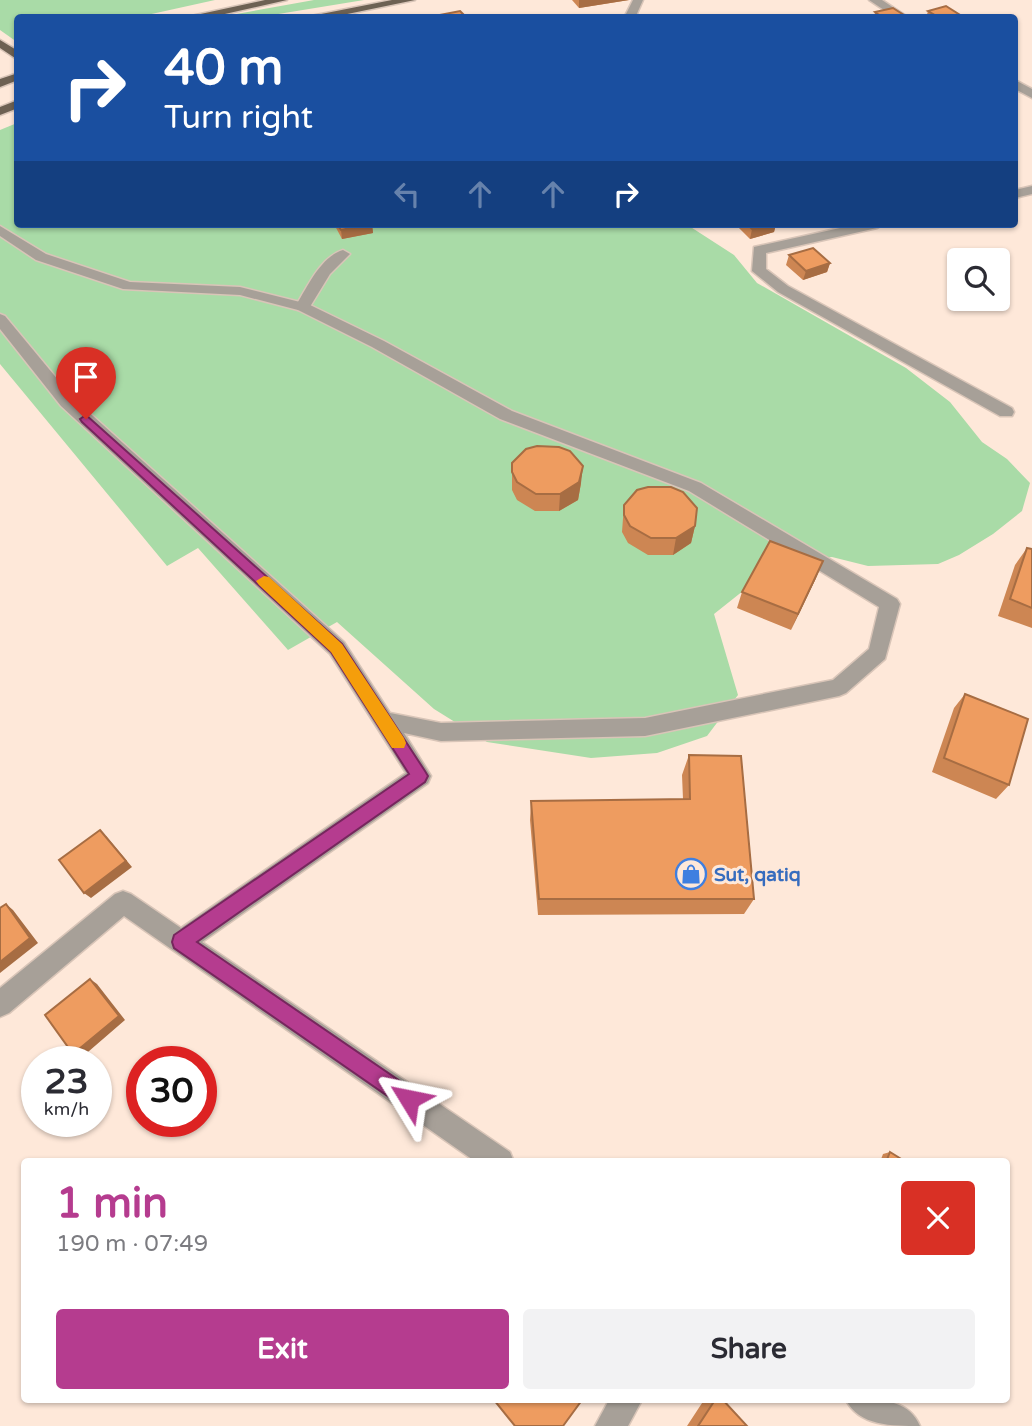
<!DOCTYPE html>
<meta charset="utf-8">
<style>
body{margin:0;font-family:"Varela Round",sans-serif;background:#f2f2f3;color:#2b2b33;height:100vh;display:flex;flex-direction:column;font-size:26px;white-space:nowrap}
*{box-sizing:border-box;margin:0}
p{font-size:23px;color:#7c7c81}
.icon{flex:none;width:38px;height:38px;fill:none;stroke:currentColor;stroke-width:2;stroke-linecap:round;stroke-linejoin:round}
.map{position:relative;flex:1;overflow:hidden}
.details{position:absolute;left:21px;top:1158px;width:989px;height:245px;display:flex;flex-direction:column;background:#fff;border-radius:7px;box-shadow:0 2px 5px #0004}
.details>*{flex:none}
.top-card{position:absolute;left:14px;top:14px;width:1004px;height:214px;border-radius:7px;box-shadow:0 2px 5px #0004;background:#1a4fa0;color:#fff;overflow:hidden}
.controls{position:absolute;left:947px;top:248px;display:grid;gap:14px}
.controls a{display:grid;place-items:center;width:63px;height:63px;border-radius:7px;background:#fff;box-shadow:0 2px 5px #0004;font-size:35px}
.speed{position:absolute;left:21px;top:1046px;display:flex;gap:14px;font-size:35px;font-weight:700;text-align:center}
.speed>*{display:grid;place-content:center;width:91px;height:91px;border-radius:50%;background:#fff;box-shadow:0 2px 5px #0004;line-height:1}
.speed small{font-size:18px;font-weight:400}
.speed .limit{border:10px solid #d22;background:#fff;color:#111}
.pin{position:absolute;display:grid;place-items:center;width:60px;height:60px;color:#fff;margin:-72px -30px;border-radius:50% 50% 50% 0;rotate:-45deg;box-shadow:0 0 7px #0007}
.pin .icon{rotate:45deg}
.me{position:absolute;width:77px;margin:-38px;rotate:305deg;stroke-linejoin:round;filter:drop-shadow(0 0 5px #0008)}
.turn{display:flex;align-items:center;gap:24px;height:147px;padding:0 35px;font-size:32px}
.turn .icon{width:91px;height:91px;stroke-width:2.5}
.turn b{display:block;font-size:49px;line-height:60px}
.lanes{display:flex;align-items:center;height:66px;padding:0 35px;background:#0003;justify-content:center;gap:35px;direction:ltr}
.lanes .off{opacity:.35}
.round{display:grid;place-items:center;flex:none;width:74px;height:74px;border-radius:7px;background:#f2f2f3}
.head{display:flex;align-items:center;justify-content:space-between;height:119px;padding:0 35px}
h1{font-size:42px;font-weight:700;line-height:52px;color:#b53c8f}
.button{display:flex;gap:14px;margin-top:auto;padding:14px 35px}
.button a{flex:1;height:80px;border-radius:7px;background:#b53c8f;color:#fff;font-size:28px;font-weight:700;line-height:80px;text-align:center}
.button a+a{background:#f2f2f3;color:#2b2b33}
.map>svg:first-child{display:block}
</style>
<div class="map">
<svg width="1032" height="1426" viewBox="0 0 1032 1426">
<rect width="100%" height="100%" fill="#fee8d9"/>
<path fill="#a9dba7" d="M0 0H215L138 17 18 18 17 42 0 30Z
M314 0H364L260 17H220Z
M17 123 18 224H686L734 255 757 283 906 368 950 402 982 442 1007 459 1030 483 1022 511 993 534 959 555 938 564 868 566 832 557 778 563 714 614 738 695 707 736 657 753 591 758 487 742 434 709 337 622 288 650 198 548 167 566 0 364V130Z"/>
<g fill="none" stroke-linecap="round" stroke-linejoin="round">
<g stroke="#d9c5b8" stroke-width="3">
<path id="lane" d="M343 250 350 254 330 274 308 310H298L295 307C307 288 320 257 343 250Z"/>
</g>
<g stroke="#d9c5b8" stroke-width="3">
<path id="street" d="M633 0H643L635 18H624Z
M869 0H882L909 18H896Z
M1015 80 1032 89V98L1015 89Z
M1032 186V194L1015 198V190Z
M858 224H884L877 228 766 253V269L788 286 1012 408 1014 412 1012 416H1000L778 292 752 271 754 247Z
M0 226 46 254 130 282 240 287 308 304 384 341 512 411 701 483 897 599 900 604 885 659 846 693 839 696 645 736 441 741 404 733 431 776 428 783 202 942 510 1152 514 1162H476L124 916 9 1013 0 1017V988L115 894 123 891 131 894 181 928 406 773 330 654 61 406 0 329V314L5 316 73 398 344 642 390 713 441 723 645 718 833 680 869 649 879 607 689 491 500 419 372 347 298 310 240 295 123 289 36 260 0 236Z
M609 1400H642L628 1426H595Z
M846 1400C874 1400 907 1396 920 1426 892 1426 859 1426 846 1400Z"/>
</g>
<g stroke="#d9c5b8" stroke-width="3">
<path id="primary" d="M265 0H287L207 18H182Z
M392 0H415L328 18H301Z
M0 40 18 51V60L0 48Z
M18 73V80L0 87V79Z
M18 100V108L0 115V107Z"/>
</g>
<use href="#lane" fill="#a7a098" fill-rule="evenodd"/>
<use href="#street" fill="#a7a098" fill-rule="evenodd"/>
<use href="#primary" fill="#6d6153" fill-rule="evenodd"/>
</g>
<path fill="#cd8653" d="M572 0H629L579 8Z
M928 11 959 18H926Z
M875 12 907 17 874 18Z
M334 224H372L373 233 342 239Z
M735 224H776L774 232 750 239Z
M789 255 830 263 827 272 803 280 786 265Z
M512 472 581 483 578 500 559 511H535L517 500 512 490Z
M624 505 695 526 691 543 673 555H648L628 543 622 532Z
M1027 548 1032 549V628L998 616 1015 565Z
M816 578 791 630 737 608 742 592Z
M965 694 1009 785 996 799 932 772 954 708Z
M689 755 754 899 744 914 538 915 530 820 531 801 683 799 682 775Z
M890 1152 906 1162H880L883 1154Z
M704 1400H723L747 1426H687Z"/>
<path fill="#a76d43" d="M579 0H629L579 8Z
M369 224H372L373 233 342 239 341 230Z
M772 224H776L774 232 750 239 752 229Z
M830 263 827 272 803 280 806 271Z
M583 466 581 483 578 500 559 511 560 494Z
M695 526 691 543 673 555 676 538Z
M823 561 816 578 791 630 798 614Z
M106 836 132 867 91 898 84 893Z
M6 904 13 910 38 943 0 973V962Z
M90 979 97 984 125 1020 81 1058 73 1054Z"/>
<path fill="#ee9c60" stroke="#a76d43" stroke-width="2" d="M946 6 960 15 949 18H940L928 11Z
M893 8 907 17 883 18 875 12Z
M460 11 467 18H442L440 15Z
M337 224H369L341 230Z
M747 224H772L752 229Z
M813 248 830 263 806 271 789 255Z
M537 446 559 447 570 451 583 466 579 482 560 494H536L517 482 512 472V463L526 449Z
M648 487H671L683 492 697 508 695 526 676 538H651L630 526 624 515V505L637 490Z
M770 541 823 561 798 614 742 592Z
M1027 548 1032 549V608L1010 599Z
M965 694 1028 719 1009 785 944 758Z
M689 755 741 756 754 899H539L531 801 690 799Z
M100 830 126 861 84 893 59 860Z
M6 904 30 938 0 962V908Z
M90 979 119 1016 73 1054 45 1015Z
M890 1152 906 1162H886Z
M494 1400H582L563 1426H515Z
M715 1400H723L747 1426H698Z"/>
<path fill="#b53c8f" stroke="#76275d" stroke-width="2" d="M86 415 342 644 425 771 428 776 425 782 197 942 416 1092 419 1099 416 1106 409 1109 402 1106 174 948 172 942 174 935 409 774 331 652 82 422 80 419Z"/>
<path fill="#f59e0b" d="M264 576 269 577 342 644 404 738 406 743 404 748H392L331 652 259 585 256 581Z"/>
<defs>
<g id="shop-ring" transform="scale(1.575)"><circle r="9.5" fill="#fee8d9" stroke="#3f7fe0" stroke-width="1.5"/><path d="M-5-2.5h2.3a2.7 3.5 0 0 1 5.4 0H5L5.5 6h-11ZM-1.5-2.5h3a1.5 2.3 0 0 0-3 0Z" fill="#3f7fe0"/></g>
</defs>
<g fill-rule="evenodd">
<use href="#shop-ring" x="691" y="874"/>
</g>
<g text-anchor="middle" stroke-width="6" stroke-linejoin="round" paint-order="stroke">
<g font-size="19" font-weight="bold" fill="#366cbe" stroke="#fee8d9" text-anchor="start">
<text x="714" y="881">Sut, qatiq</text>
</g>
</g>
</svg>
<div class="controls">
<a><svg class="icon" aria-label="search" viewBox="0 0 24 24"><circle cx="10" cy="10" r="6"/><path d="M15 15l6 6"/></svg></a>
</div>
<div class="speed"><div>23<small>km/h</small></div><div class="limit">30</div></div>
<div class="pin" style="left:86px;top:419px;background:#d93025"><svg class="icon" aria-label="arrive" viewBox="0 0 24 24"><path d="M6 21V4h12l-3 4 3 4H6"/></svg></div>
<svg class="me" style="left:409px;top:1099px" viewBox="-20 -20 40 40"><path d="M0-17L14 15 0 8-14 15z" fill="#b53c8f" stroke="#fff" stroke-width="4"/></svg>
<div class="top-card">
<div class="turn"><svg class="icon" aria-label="right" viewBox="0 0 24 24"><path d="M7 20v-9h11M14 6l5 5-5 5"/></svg><div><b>40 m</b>Turn right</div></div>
<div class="lanes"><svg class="icon off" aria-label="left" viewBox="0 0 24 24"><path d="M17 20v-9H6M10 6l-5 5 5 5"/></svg><svg class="icon off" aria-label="ahead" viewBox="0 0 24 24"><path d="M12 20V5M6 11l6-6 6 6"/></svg><svg class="icon off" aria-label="ahead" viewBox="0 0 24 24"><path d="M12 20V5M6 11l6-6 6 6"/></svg><svg class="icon" aria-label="right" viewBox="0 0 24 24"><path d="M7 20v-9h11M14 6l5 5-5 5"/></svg></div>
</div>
<section class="details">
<div class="head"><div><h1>1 min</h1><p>190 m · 07:49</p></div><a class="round" style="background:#d93025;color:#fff"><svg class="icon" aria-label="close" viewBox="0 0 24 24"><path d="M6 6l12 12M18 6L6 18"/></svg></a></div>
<div class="button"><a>Exit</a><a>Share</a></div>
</section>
</div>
